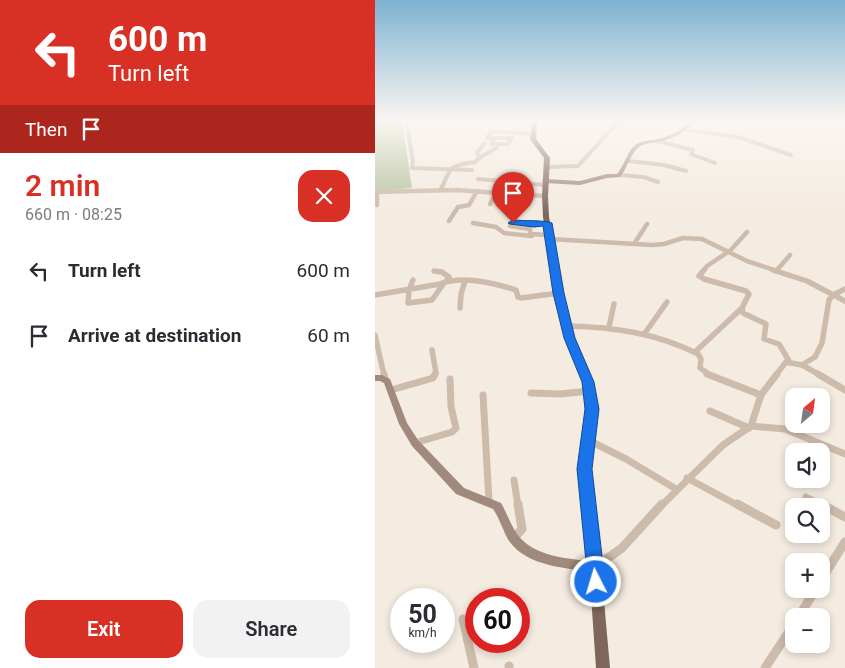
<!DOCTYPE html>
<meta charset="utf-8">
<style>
body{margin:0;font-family:Roboto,sans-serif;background:#f2f2f3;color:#2b2b33;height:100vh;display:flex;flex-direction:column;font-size:19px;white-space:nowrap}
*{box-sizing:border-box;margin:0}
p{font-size:16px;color:#7c7c81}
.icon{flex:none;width:28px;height:28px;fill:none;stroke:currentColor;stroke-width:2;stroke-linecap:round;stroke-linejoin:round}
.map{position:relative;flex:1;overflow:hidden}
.drawer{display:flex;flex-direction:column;background:#fff;width:375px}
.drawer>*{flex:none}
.guide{background:#d93025;color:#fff;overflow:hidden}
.needle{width:32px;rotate:29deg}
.tools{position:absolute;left:410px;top:388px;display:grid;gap:10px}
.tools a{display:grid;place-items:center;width:45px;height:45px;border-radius:10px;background:#fff;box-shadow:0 2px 8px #0003;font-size:25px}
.speed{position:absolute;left:15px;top:588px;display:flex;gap:10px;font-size:25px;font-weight:700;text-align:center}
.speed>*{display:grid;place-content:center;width:65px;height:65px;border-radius:50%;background:#fff;box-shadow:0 2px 8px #0003;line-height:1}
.speed small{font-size:12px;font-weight:400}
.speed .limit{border:8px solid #d22;background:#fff;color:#111}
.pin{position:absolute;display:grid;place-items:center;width:42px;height:42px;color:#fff;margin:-51px -21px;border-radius:50% 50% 50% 0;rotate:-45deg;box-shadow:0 0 5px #0007}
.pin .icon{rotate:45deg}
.me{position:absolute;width:55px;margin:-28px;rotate:355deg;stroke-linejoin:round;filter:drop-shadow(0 0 4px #0008)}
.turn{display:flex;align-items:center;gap:18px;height:105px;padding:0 25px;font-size:22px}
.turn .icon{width:65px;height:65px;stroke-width:2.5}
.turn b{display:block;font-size:35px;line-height:42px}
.then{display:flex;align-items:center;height:48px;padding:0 25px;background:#0003;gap:10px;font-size:19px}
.round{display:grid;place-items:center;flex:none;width:52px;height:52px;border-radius:15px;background:#f2f2f3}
.head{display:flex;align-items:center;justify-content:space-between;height:85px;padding:0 25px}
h1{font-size:30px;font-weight:600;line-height:38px;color:#d93025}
.action{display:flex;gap:10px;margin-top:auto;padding:10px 25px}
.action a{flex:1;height:58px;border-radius:15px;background:#d93025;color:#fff;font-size:20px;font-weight:600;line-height:58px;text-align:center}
.action a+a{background:#f2f2f3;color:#2b2b33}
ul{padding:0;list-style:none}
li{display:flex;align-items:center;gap:15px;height:65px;padding:0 25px}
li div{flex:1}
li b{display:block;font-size:19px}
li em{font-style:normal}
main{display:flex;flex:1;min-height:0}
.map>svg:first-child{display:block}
</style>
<main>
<section class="drawer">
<div class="guide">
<div class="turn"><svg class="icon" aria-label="left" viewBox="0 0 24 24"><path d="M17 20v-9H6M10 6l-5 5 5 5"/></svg><div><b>600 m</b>Turn left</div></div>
<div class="then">Then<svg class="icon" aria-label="arrive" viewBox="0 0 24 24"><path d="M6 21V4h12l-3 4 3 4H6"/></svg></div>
</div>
<div class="head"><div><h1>2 min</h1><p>660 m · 08:25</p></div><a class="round" style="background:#d93025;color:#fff"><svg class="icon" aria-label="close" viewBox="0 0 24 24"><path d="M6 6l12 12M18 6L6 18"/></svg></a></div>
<ul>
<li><svg class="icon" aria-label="left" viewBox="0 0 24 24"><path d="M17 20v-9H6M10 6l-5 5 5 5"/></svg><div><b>Turn left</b></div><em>600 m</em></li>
<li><svg class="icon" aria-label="arrive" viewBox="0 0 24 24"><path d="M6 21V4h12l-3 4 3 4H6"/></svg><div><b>Arrive at destination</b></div><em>60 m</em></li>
</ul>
<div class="action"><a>Exit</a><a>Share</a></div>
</section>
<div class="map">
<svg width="470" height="668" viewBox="0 0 470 668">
<rect width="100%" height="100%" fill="#f4ebe1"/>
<path fill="#b8c4a0" d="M0 120H27L37 188 0 191Z"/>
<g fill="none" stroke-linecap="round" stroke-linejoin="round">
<path stroke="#cdbbac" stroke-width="4" d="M31 120 38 162 37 168 97 170
M309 129 366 138 416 155
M120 138H137L133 144H116Z
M120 138H112L117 131 158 134
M282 141 318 150 316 154 340 163
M104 157 102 152 110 143
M254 161 289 165 311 171
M171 167 203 166 241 124 252 120
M245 175 269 177 283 182
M103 179 170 185
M67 188C75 166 77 165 100 162 106 155 115 153 122 147"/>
<path stroke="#cdbbac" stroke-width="4.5" d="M66 190 67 186
M0 192 81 190 170 196
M2 192V205
M115 204 122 192
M74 221 83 207 94 205 102 191
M98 223 121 227 129 233 157 236
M172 223 159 225 138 223 135 226 155 229V234L174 235
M175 239 277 245 289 244 308 238 327 239 372 261 402 271
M259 244 272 224
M354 252 372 232
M402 270 415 255
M328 271 332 266 353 252"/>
<path stroke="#cdbbac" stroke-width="5.5" d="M398 270 432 281 470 301
M59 271 67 272 74 277 72 280
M38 280 34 290 33 303 57 300 69 283
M0 295 65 284C87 275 119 283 141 290L143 297 146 298 184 293
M85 308 86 294 90 281
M367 308 368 313 391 324 389 339 404 344 414 361
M192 326C239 327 281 333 323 354L326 359 325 368 335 375
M234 327 239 304
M270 333 292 302
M0 335 9 375
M57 350 61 373 60 375
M320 352 367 308 374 294 371 291 329 279 324 276 329 270
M427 365 440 357 447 343 454 300 458 295 470 289
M401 375 411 362 427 365 445 375"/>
<path stroke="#cdbbac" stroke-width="7" d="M9 374 10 379
M332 374 386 395
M443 374 470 390
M16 390 58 378 60 374
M156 393 185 394 215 391
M108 395 114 501
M335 411 374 428
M376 426 386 395 402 374
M213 440 251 459 301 489
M40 443 77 432 81 428 76 407 75 379
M312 478 364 506
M139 480 143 506
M431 497 448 506
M286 506 348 445 376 426 410 429 470 454"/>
<path stroke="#cdbbac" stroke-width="9" d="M362 504 401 525
M446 504 470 517
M139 538 147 529 143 504
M220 567 247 548 287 504
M446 580 470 542
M424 616 441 589
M88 619 99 668
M134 666V668
M390 668 419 624"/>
<path fill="#a18a7d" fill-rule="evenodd" d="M317 120H321C311 132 298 139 283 142 277 143 269 143 264 147 256 153 252 169 245 177L232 178 205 185 170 183 167 181 170 179 205 181 232 174H242C249 166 252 152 260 145 267 140 276 141 283 139 296 136 308 130 317 120Z
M335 120H359L357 121Z
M0 375H7L15 379 32 423 43 440 89 488 126 503C132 513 135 524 142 534 160 558 193 558 220 562L224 563 226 567 224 571 220 572C191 568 153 567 134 541 128 531 125 519 118 509L81 494 37 446 24 424 9 383 5 381H0Z"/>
<path fill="#7d675c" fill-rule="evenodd" d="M158 120H162L161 139 175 158 173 196 174 217 188 293 200 344 218 382 221 396V422L215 469 226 567 235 668H221L214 567 203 469 211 422V396L208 382 192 344 180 293 168 217 167 196 169 158 155 139Z"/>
</g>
<linearGradient id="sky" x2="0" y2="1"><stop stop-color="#7eb2d2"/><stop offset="0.56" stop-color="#faf6f2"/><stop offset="1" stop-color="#faf6f2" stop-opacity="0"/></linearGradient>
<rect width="470" height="214" fill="url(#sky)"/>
<path fill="#1a73e8" stroke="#114b97" d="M138 220C147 221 171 220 177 223L189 293 200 338 219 382 224 409 217 469 230 582 227 588 221 591 215 588 213 582 202 469 210 409 207 382 189 338 178 293 168 226 159 227 135 224 133 223Z"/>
</svg>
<div class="tools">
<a><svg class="needle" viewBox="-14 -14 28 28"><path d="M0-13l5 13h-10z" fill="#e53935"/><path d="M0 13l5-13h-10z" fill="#7c7c81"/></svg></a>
<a><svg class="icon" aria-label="sound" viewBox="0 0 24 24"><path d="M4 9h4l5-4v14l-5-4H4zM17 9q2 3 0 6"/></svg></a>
<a><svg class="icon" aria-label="search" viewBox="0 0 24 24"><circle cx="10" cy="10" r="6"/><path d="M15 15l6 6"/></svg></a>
<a>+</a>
<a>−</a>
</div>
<div class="speed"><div>50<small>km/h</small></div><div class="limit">60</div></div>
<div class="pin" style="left:138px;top:223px;background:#d93025"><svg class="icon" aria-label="arrive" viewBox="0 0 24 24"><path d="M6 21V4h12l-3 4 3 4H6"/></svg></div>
<svg class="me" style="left:221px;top:582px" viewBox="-20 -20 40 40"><circle r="17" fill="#1a73e8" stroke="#fff" stroke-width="3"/><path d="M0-11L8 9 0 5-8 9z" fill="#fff"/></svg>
</div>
</main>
